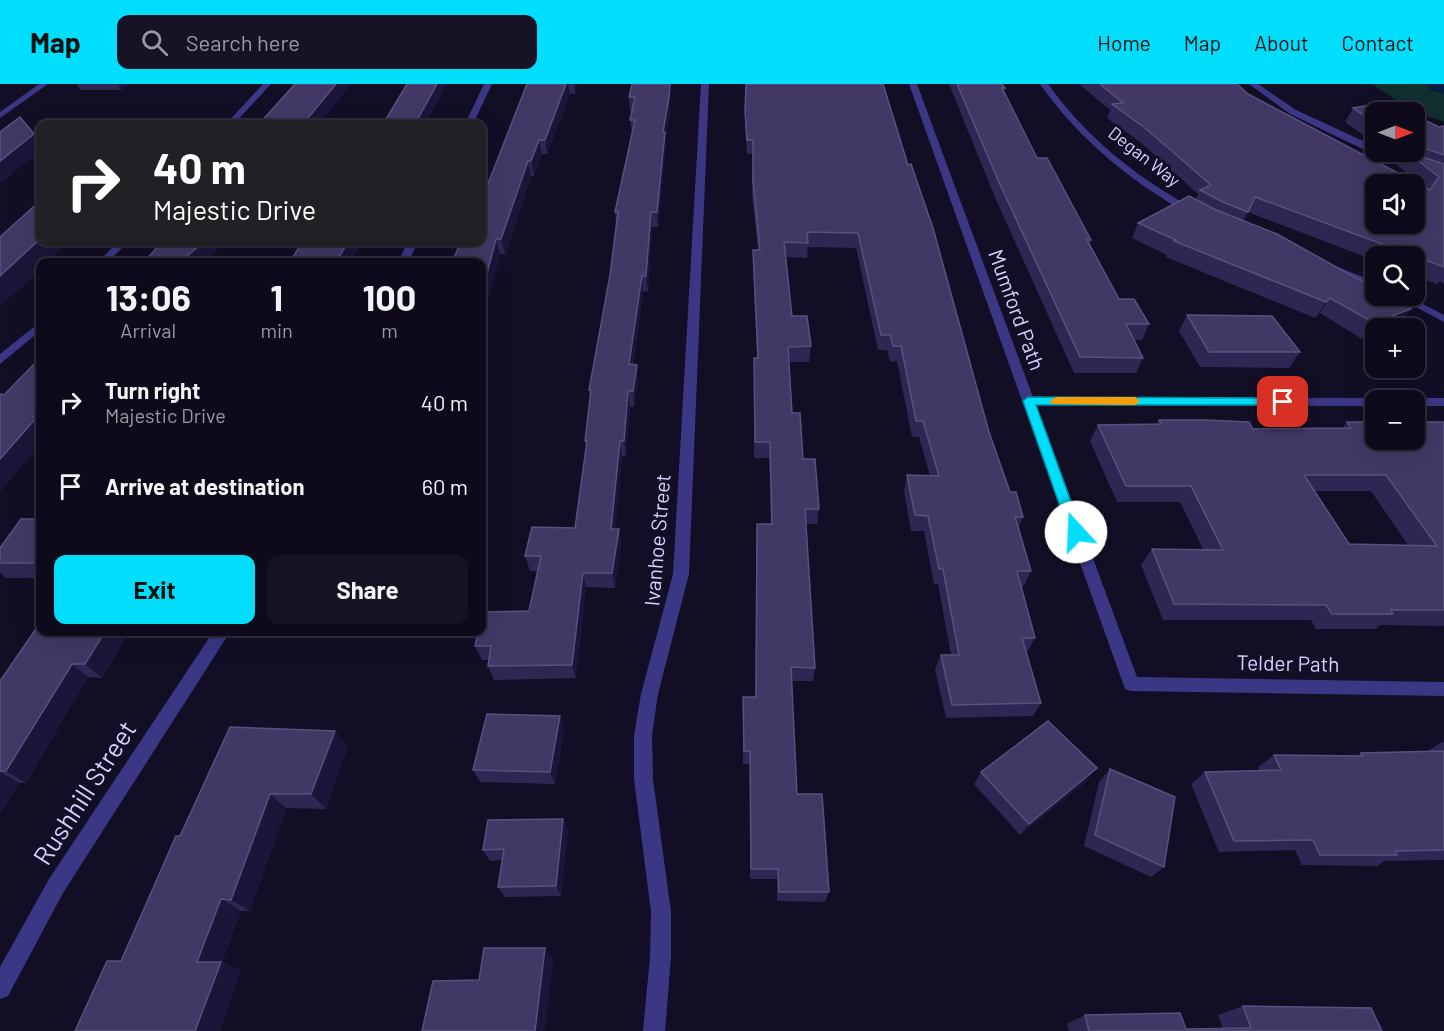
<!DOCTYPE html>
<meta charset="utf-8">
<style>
body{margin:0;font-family:Barlow,sans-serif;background:#171325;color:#f1f3f6;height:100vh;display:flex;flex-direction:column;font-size:22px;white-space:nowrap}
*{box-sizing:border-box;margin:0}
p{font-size:20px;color:#9b9aa3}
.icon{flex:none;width:33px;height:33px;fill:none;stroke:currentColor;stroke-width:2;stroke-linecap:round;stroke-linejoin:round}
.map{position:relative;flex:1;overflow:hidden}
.drawer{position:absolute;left:36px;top:174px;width:450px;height:378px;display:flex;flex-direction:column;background:#0e0a1c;border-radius:12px;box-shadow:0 6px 24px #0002,0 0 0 2px #2e2b3b}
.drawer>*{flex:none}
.hud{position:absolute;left:36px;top:36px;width:450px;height:126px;border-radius:12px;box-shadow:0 6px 24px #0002,0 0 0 2px #2e2b3b;background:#202124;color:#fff;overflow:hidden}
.needle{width:39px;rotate:90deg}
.fabs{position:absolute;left:1365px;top:18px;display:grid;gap:12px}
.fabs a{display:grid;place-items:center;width:60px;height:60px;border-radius:12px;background:#0e0a1c;box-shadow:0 6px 24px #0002,0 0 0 2px #2e2b3b;font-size:30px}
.pin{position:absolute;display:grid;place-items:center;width:51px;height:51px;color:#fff;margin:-26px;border-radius:12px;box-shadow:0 3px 9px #0006}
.me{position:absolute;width:66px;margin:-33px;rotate:340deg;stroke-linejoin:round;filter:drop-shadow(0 0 4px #0008)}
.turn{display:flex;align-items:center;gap:21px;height:126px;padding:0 18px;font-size:27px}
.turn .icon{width:78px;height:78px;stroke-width:2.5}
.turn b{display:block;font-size:42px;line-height:51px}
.eta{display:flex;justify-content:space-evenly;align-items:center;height:102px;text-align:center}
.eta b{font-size:36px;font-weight:700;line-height:42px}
.button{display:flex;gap:12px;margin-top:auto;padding:12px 18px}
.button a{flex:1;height:69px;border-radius:12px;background:#00defc;color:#111;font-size:24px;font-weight:700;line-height:69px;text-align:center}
.button a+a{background:#171325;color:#f1f3f6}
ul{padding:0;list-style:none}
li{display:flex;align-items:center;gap:18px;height:84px;padding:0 18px}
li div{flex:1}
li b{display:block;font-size:22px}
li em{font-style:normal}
header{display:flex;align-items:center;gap:36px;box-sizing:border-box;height:84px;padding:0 30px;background:#00defc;color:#111}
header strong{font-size:28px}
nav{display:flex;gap:33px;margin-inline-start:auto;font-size:21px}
.search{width:420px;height:54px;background:#171325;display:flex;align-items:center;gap:15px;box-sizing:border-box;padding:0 21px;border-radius:12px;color:#9b9aa3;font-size:22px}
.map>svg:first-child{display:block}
</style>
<header>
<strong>Map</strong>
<div class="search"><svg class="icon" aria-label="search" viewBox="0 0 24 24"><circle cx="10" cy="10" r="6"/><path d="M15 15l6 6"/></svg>Search here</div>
<nav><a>Home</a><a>Map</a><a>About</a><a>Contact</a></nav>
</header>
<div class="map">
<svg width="1444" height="947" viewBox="0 0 1444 947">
<rect width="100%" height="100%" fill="#120e25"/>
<path fill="#102f2e" d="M1372 0H1444V38L1411 26Z"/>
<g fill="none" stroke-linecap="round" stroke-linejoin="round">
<path fill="#081d43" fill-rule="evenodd" d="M1426 0H1444V10L1430 6Z"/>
<path fill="#3b3785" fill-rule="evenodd" d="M39 0H48L0 34V28Z
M263 0H271L234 40H226Z
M484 0H492L473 40H465Z
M701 0H709L689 490 658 610 652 651 653 695 671 828V873L665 947H643L650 873 651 828 634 695V651L641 610 673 490Z
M909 0H917L1033 313 1376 314 1381 316H1376V322L1036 321 1137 593 1444 598V612L1131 607 1125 605Z
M1040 0H1048C1086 53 1138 95 1195 125V129C1185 130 1171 120 1162 114 1115 84 1072 46 1040 0Z
M1249 0H1258L1296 26 1376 63V68H1383L1444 90V96L1373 70 1290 30Z
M118 158H128L108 178H98Z
M408 158H418L408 178H398Z
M1332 184H1340L1376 198V205L1332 188Z
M1395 212H1407L1444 231V238Z
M40 238V247L0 280V270Z
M1414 314H1444V322H1414V316H1409Z
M213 548H230L63 809 8 912 0 915V883L49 795Z"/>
</g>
<path fill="#302653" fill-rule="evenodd" d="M77 0H129L121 6H80Z
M527 0H577L575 10H570L547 70H542L534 92H531L505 170H500L482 238V158Z
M632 0 670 27 666 52V62L658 143H652L648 207 643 208 633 280 638 296 634 323H630L626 372H622L615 445H619L621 460 615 504 586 503 576 594 494 596 488 582 489 576H482L475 562 529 527 538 487H530L525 472 575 444 586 364 585 357 590 314 589 306 610 191 616 141 615 128 632 50 630 36 632 27H630L629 13Z
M746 0H883L989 348 1010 408 1023 433 1019 443 1031 487 1024 502H1021L1035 554 1027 568 1041 619 1033 632 946 634 935 585 941 571H951L938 500H934L924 447H911L904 407 907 391 930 392 919 353H912L897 277 890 278 887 266H878L856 164 808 163 807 174 786 173 792 232 811 262 809 278H789L792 329 803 375 819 425 817 440H806L815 584 813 597H791L797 710 829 808 825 818 777 817V795H750V680H743V613H755L757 440H771L769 374H754V274H757L753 181V166H758L752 112 753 70H747L745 42Z
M949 0H1002L1005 4 1004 8 1037 74 1091 156 1090 161 1119 215 1149 240 1142 256H1134L1143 274 1136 289H1074L994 111Z
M1079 0H1237L1248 10 1423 102 1397 81 1402 74 1384 68H1414V31L1439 43 1444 42V200L1440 197 1437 200 1414 192V172H1376V177L1248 128 1243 137 1411 225 1399 241 1389 244H1376V250L1362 255 1320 229 1315 234 1166 173 1167 171 1132 154 1138 139 1196 116 1198 110 1140 58 1107 34 1110 26Z
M1353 24 1376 28V60L1345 38Z
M1187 231 1300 268 1289 284 1200 283 1179 247Z
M1159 336 1253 345 1342 344 1347 338H1444V542L1380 541 1376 545H1316L1311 536H1163L1141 481 1152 465H1203L1180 418H1117L1090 357 1098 341 1157 340ZM1315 407H1371L1408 461 1349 460Z
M40 435V494H6L0 489V464Z
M129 548 102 594 88 593 26 699H19L0 730V597Z
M330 548H402L401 550 331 549Z
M560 632 564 645 555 700 480 698 473 686Z
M1442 658H1444V776L1385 777 1377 782 1302 781 1295 766 1219 768 1191 700 1205 688 1260 687 1258 683 1274 671 1357 672 1361 669 1426 668Z
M348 662 326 725 286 724 250 827H241L222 878 241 887 121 877 180 752Z
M1110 685 1164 783 1151 793 1084 762 1099 698Z
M981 688 1087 697 1020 751 974 700Z
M563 735 568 746 561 812 505 813 498 803 502 776 490 777 483 766Z
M1243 922 1382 947H1069L1067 940 1085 931 1186 945H1223L1218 931Z"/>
<path fill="#1c1539" d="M118 0H129L121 6Z
M336 0H351L320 40H303Z
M437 0H447L426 40H415Z
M566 0H568L570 10 547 70 545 56Z
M574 0H577L575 10Z
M670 0H671L670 27 666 52V62L658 143 657 128 663 48Z
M34 50 40 61V67L0 100V77Z
M539 56 542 70 534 92 531 77Z
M528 77 531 92 505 170 501 155Z
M651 128 652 143 648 207 646 192Z
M40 155V158H68L47 178H40V185L21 204 0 221V192Z
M496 155 500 170 482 238V208Z
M203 158H223L215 169 206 178H181Z
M348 158H362L351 178H336Z
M642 192 643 208 630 296 629 280Z
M1330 214 1320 229 1315 234 1326 218Z
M1411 225 1399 241 1389 244H1376V250L1362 255 1374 239Z
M637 281 638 296 634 323 633 307Z
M628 307 630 323 626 372 624 357Z
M40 326V361L0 408V375Z
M620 357 622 372 614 460 611 445Z
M619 445 621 460 615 504 612 489Z
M583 489 586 503 576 594 572 581Z
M105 548H129L102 594 85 580Z
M72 580 88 593 26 699 6 687Z
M560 632 564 645 555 700 550 688Z
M335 647 348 662 326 725 311 710Z
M1097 684 1087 697 1020 751 1029 740Z
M0 688 19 699 0 730Z
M270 710 286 724 250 827 231 816Z
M563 735 568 746 561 812 556 802Z
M221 815 241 827 222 878 241 887 220 947H195L197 878Z
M545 864 554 875 545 947H535Z"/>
<path fill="#423865" stroke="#59507e" stroke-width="1.5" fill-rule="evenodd" d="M295 0H336L303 40H259Z
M407 0H437L415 40H383Z
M527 0H566L545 56H539L531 77H528L501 155H496L482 208V178H452L461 158H482V115Z
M632 0H670L669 13 663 48H665L657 128H651L646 192H642L629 280 637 281 633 307H628L624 357H620L611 445H619L612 489H583L572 581 488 582 491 562H475L478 548H482V533L483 528 529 527 541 472H525L532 443 575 444 587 357H585L591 306H589L610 191 618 128H615L635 36H630L635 13H629Z
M746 0H883L908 81 911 80 933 144 989 348 1010 408H1016L1023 433H1015L1031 487H1017L1035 554H1022L1041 619 952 621 941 571H959L943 485H939L928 432 915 431 907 391 939 392 923 337H916L901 262H893L890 251H881L858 149 807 148 808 159 784 158 792 232H807L811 262 788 263 792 329H800L803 375H815L819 425H805L815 584 791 583 797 710H822L829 808H779L778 785H751L750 667H744L743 613H756L757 440H772L770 358H755L754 274H758L753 166H760L753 97V56H747L745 28Z
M957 0H1002L1005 4H1002L1037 74H1047L1053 85 1091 156H1087L1119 215H1134L1149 240H1126L1143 274 1080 273 998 96Z
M1100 0H1237L1248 10 1430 106 1439 93 1407 68 1444 80V183L1255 113 1248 128 1223 118 1200 106 1211 101 1145 44 1112 20 1123 19ZM1376 100H1414V140H1376Z
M1387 18 1409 28H1376V40L1353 24Z
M1414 31 1439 43 1444 42V71L1414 61Z
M20 33 34 50 0 77V48Z
M1189 112 1216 126 1277 150 1376 205V212H1387L1411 225 1374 239 1330 214 1326 218 1174 157 1176 156 1138 139Z
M40 117V155L0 192V153Z
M162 158H203L181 178H144Z
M306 158H348L336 178H290L301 160H304Z
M1187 231 1272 232 1300 268H1209Z
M40 274V326L33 333H37L0 375V310L4 311Z
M1159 336H1205L1249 338 1253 345 1351 344 1347 338H1376V356H1414V338H1444V526H1391L1393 530H1332L1326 521 1174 520 1152 465 1223 466 1191 402H1126L1098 341 1161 340ZM1304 391H1386L1437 462 1349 460Z
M21 435H40V477L39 479H0V464Z
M40 539V548H105L85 580H72L6 687H0V597Z
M487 630 560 632 550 688 473 686Z
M1048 637 1097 684 1029 740 981 688Z
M230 643 335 647 311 710H270L231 816 221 815 197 878H221L195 947H75L107 877H121L176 752H180Z
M1444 667V766L1395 767 1397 771H1320L1313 756 1234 757 1205 688 1281 686 1274 671 1363 672 1361 669Z
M1110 685 1175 713 1164 783 1095 751Z
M563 735 556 802 498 803 504 765 483 766 488 736Z
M484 864H545L535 947H422L433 897 479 896Z
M1243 922 1371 924 1382 947H1089L1085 931 1180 929 1186 945 1251 944Z"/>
<path fill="#00defc" stroke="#0090a4" stroke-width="1.5" d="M1028 313 1283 314 1289 318 1283 321H1036L1082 448 1076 453 1069 448 1023 317Z"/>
<path fill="#f59e0b" d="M1056 313H1135L1140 317 1135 321 1052 320 1050 317Z"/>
<g text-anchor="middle" stroke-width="6" stroke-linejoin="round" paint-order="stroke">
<g font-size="18" fill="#d7d1ff" stroke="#120e25">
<text transform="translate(1144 73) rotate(38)" y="6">Degan Way</text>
</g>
<g font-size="21" fill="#d7d1ff" stroke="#120e25">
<text transform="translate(1016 226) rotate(70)" y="7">Mumford Path</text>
<text transform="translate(658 456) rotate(-85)" y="7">Ivanhoe Street</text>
<text transform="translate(1288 580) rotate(1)" y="7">Telder Path</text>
</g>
<g font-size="26" fill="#d7d1ff" stroke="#120e25">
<text transform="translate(85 709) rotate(-57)" y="9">Rushhill Street</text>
</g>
</g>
</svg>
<div class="fabs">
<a><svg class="needle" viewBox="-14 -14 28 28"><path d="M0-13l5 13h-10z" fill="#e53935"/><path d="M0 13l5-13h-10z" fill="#9b9aa3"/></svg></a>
<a><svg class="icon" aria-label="sound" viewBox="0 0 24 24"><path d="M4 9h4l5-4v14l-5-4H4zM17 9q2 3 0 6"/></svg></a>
<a><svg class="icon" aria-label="search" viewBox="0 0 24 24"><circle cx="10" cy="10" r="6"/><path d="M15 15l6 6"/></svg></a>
<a>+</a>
<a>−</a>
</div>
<div class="pin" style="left:1283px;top:318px;background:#d93025"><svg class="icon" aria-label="arrive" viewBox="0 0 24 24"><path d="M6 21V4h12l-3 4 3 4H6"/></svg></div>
<svg class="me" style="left:1076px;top:448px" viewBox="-20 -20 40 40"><circle r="19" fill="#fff"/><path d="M0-13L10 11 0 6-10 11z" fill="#00defc"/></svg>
<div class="hud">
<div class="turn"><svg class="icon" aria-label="right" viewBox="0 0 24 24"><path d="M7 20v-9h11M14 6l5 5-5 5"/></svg><div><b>40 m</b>Majestic Drive</div></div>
</div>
<section class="drawer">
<div class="eta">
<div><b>13:06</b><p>Arrival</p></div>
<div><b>1</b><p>min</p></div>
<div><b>100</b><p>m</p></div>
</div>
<ul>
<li><svg class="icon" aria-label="right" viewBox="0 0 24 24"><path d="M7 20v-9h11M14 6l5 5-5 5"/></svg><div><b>Turn right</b><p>Majestic Drive</p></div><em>40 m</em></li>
<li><svg class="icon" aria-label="arrive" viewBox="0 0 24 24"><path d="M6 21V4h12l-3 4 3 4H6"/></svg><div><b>Arrive at destination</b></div><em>60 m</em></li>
</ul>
<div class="button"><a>Exit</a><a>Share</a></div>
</section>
</div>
